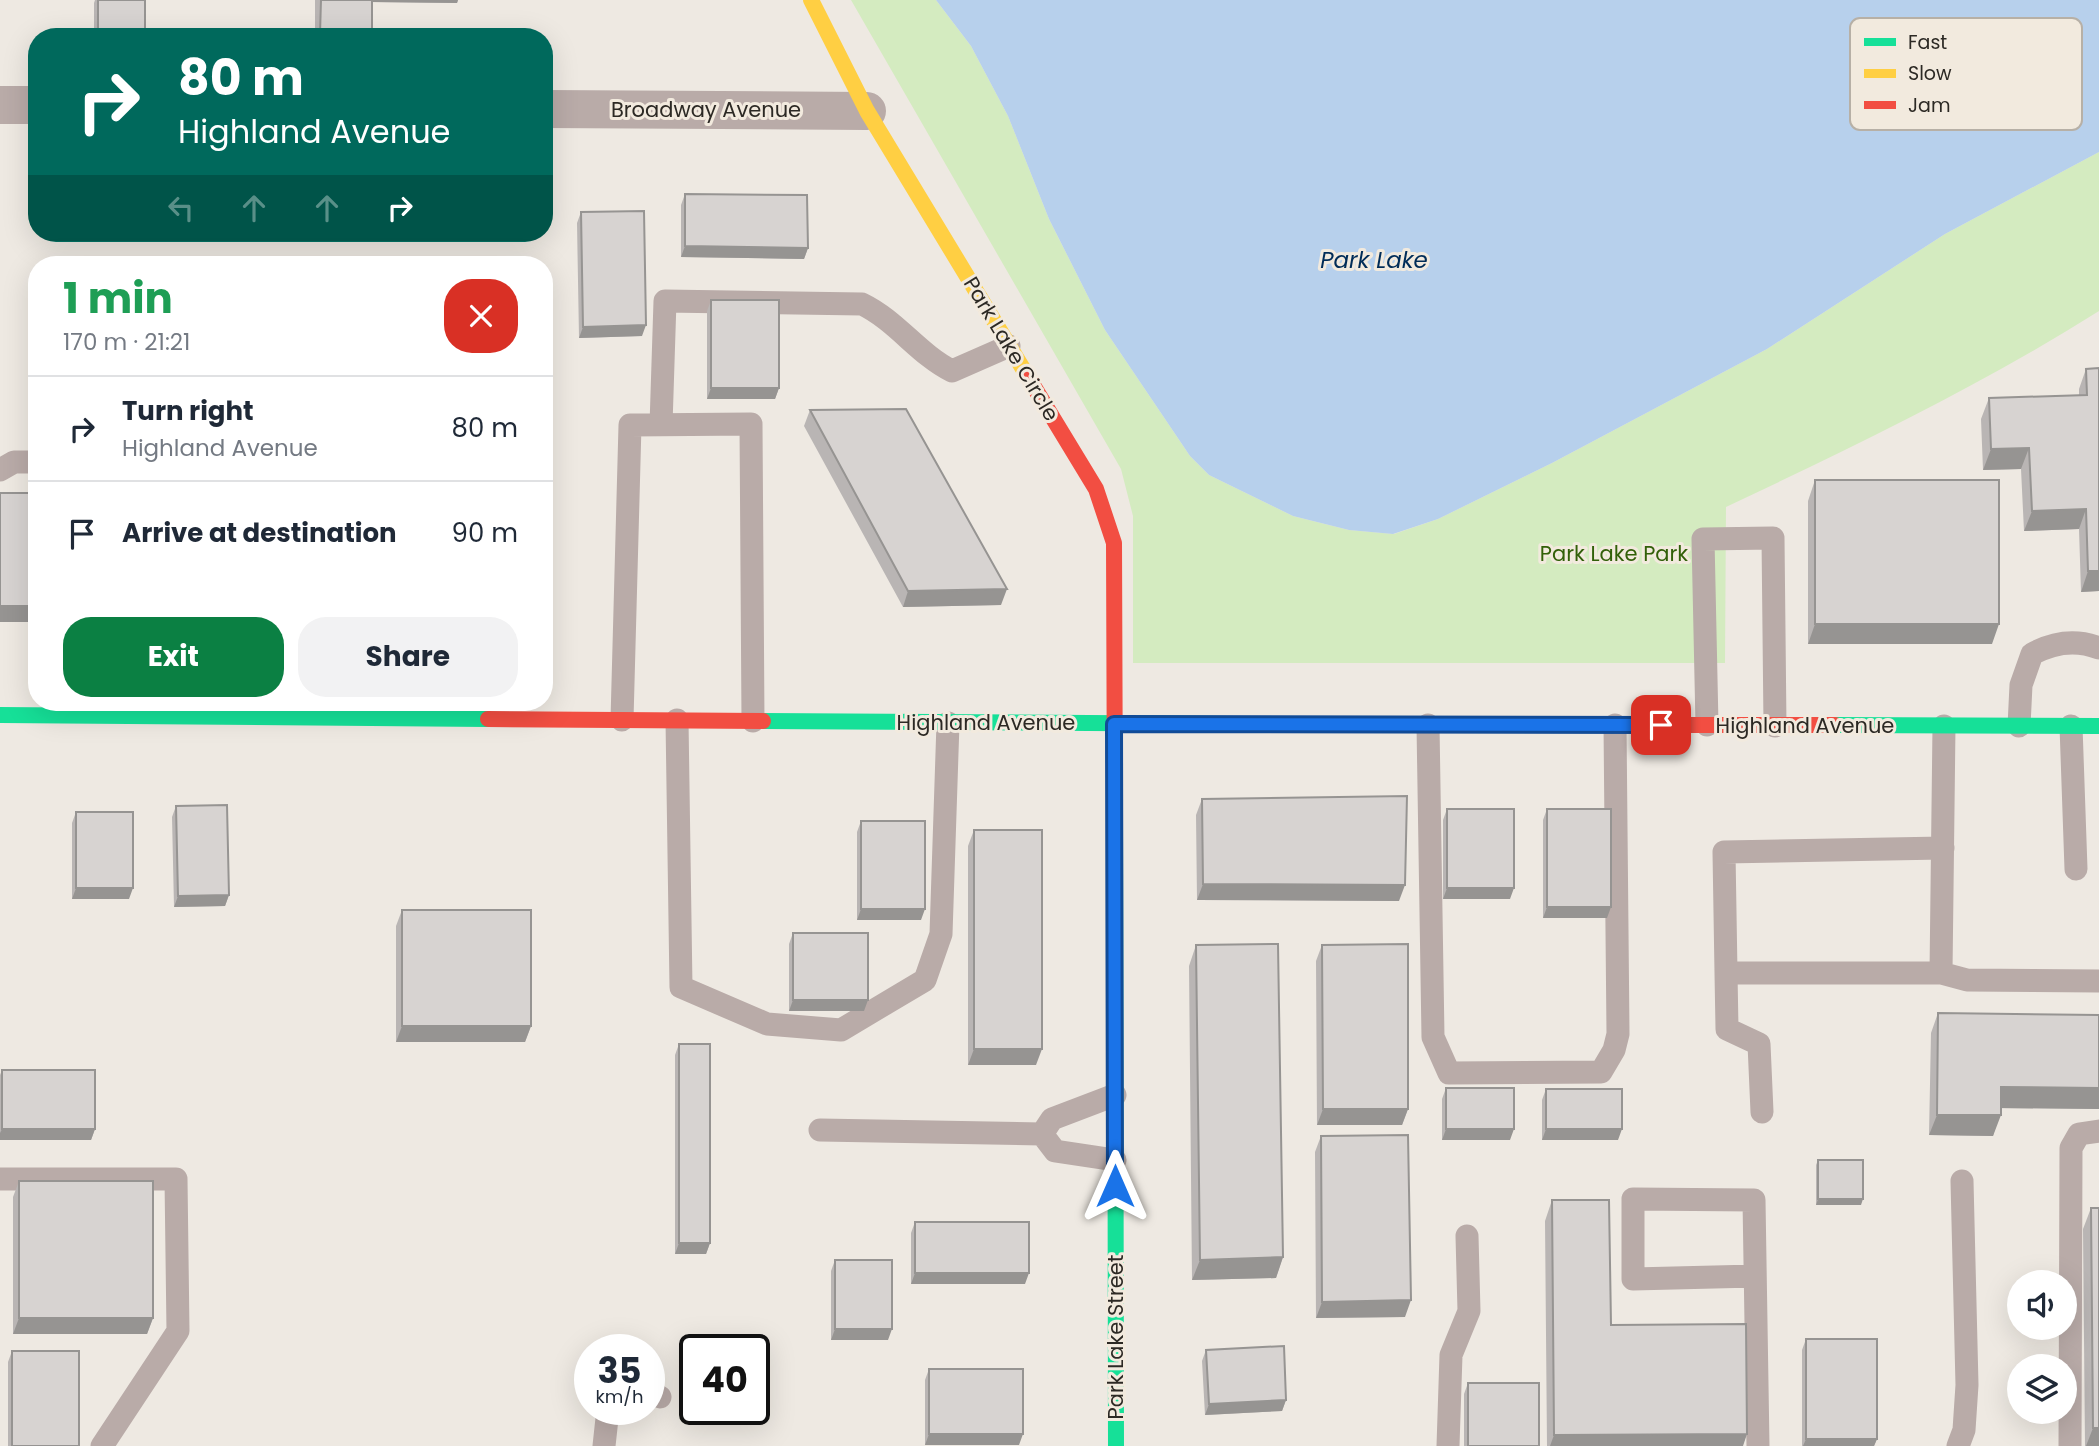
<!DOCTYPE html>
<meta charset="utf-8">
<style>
body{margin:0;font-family:Poppins,sans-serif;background:#f2f2f3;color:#1f2937;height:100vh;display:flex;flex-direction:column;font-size:26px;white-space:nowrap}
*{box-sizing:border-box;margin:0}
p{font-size:23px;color:#747a83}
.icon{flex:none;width:38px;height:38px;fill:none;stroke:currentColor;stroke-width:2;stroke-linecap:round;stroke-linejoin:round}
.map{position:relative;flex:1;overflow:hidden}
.sheet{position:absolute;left:28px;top:256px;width:525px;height:455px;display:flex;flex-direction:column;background:#fff;border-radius:28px;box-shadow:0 7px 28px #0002}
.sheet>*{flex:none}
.banner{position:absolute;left:28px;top:28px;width:525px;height:214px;border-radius:28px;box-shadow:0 7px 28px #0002;background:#00695c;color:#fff;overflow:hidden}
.fabs{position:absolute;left:2007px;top:1270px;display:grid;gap:14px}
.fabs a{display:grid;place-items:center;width:70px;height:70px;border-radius:50%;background:#fff;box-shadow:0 7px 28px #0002;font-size:35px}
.speed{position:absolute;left:574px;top:1334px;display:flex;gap:14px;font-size:35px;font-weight:700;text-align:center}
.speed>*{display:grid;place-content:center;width:91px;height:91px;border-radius:50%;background:#fff;box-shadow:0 7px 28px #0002;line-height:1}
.speed small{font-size:18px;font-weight:400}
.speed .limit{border:4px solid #111;border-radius:10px;background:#fff;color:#111}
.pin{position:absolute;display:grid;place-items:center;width:60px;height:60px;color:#fff;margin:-30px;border-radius:14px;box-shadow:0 4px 10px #0006}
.me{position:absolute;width:77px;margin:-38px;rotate:0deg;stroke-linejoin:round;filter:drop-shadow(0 0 5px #0008)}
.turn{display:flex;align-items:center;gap:24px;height:147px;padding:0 35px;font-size:32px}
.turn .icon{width:91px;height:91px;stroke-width:2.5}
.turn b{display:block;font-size:49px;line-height:60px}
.lanes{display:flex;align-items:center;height:66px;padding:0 35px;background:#0003;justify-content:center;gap:35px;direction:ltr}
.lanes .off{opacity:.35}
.round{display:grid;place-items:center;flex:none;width:74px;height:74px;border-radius:28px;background:#f2f2f3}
.overview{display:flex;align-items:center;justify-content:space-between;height:119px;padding:0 35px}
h1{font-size:42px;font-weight:700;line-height:52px;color:#1e9e55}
.cta{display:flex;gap:14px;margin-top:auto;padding:14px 35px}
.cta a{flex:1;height:80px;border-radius:28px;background:#0b8043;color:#fff;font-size:28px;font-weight:700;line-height:80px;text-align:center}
.cta a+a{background:#f2f2f3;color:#1f2937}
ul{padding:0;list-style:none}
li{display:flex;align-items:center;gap:21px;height:105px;padding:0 35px;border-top:2px solid #e0e1e3}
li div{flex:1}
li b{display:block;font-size:26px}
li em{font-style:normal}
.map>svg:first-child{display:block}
</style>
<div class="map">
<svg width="2099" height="1446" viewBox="0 0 2099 1446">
<rect width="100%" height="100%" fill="#eee9e2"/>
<path fill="#d4ebc0" d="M851 0H936L971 46 1008 116 1049 219 1105 330 1190 456 1209 475 1293 516 1349 530 1394 534 1438 519 1552 463 1767 349 1945 234 2099 152V311C1980 386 1853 447 1726 507L1725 663H1133V516L1121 469Z"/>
<path fill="#b7d0ec" d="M936 0H2099V152L1945 234 1767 349 1552 463 1438 519 1393 534 1349 530 1293 516 1209 475 1190 456 1105 330 1049 219 1008 116 971 46Z"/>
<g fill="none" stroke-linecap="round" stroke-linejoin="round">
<path stroke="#b9aba8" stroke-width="23" d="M661 425 665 301 862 304C897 321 918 354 952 371L1009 346
M0 470 14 462H37
M622 720 630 425 751 424 753 721
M677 720 681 987 767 1024 841 1030 925 980 941 934 948 723
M1428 725 1433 1037 1449 1073 1601 1072 1614 1050 1618 1034 1615 725
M1707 725 1703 539 1773 538 1775 726
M2019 726 2021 685 2032 654C2054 642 2076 639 2099 648
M2071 726 2076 869
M1943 848 1724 852 1726 973H1941L1944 726
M1726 973 1727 1029 1759 1044 1762 1112
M1941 973 1967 980 2099 981
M1115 1095 1052 1119 1042 1134 1055 1151 1115 1160
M820 1130 1042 1134
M0 1179H176L178 1331 102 1446
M1755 1276 1633 1279V1199L1754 1200 1758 1446
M649 1391 660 1397
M604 1446 608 1409
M1448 1446 1451 1355 1469 1311 1467 1236
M1958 1446 1964 1430 1967 1385 1962 1181
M2070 1446 2071 1148 2079 1134 2099 1131"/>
<path stroke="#b9aba8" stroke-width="38" d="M0 105H37
M544 109 867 111"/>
<path stroke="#16e098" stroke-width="16" d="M0 715 488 719
M763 721 1401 725
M1835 725 2099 726
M1115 822 1116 1446"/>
<path stroke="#ffcf43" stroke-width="16" d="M811 0 867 111 1028 377"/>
<path stroke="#f24e42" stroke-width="16" d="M1028 377 1096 489 1114 543 1115 822
M488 719 763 721
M1401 725H1835"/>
</g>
<path fill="#b9b5b4" d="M95 0H145V37H94V3Z
M315 0H458L457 3 372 2V34L371 37H315Z
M685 194 808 248 804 259 681 257V205Z
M581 212 642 336 579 338 577 223Z
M711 300 779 388 775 399H707V311Z
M2099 368V591L2081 592 2079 529 2024 531 2021 469 1983 470 1981 419 1989 398 2079 396V389L2086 369Z
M810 410 1001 605 903 607 804 426Z
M1815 480 1992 644H1808V501Z
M1202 799 1399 901 1197 900 1196 815Z
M176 806 229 895 225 906 174 907 172 817Z
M1447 809 1510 899H1443V820Z
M1547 809 1607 918H1543V820Z
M76 812 129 899H72V823Z
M861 821 921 920H857V832Z
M974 830 1036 1065H968V846Z
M402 910 531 1026 525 1042H396V926Z
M793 933 864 1011H789V944Z
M1196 945 1283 1257 1276 1278 1192 1280 1189 966Z
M1322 945 1408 1109 1402 1125H1317L1316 961Z
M1938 1013 2099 1015V1109L2001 1108 1993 1136 1929 1135 1931 1033Z
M679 1044 710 1243 706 1254H675V1055Z
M2 1070 95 1129 91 1140H0V1075Z
M1446 1088 1510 1140H1442V1099Z
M1546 1089 1618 1140H1542V1100Z
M1321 1136 1405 1317 1316 1318 1315 1152Z
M1818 1160 1861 1205H1816V1165Z
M19 1181 153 1318 147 1334H13V1197Z
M1552 1200 1611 1325 1743 1446H1547L1545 1221Z
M2091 1208 2099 1446H2085L2083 1229Z
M915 1222 1025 1284H911V1233Z
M835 1260 888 1340H831V1271Z
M1806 1339 1877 1439 1874 1446H1802V1350Z
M1206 1350 1286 1400 1282 1411 1205 1415 1202 1361Z
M12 1351 79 1446H8V1362Z
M929 1369 1019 1445H925V1380Z
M1468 1383 1539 1446H1464V1394Z"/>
<path fill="#969492" d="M371 0H458L457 3 371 2Z
M98 34H145V37H97Z
M320 34H372L371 37H319Z
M685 246 808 248 804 259 681 257Z
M646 325 642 336 579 338 583 327Z
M711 388H779L775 399H707Z
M2029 448 2021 469 1983 470 1991 449Z
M2086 509 2079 529 2024 531 2032 511Z
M2088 571H2099V591L2081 592Z
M1007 589 1001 605 903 607 908 591Z
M0 606H37V622H0Z
M1815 624H1999L1992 644H1808Z
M1203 884 1405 885 1399 901 1197 900Z
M76 888H133L129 899H72Z
M1447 888H1514L1510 899H1443Z
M229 895 225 906 174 907 178 896Z
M1547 907H1611L1607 918H1543Z
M861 909H925L921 920H857Z
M793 1000H868L864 1011H789Z
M402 1026H531L525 1042H396Z
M974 1049H1042L1036 1065H968Z
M2001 1087 2099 1088V1109L1994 1108Z
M1323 1109H1408L1402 1125H1317Z
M1937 1115H2001L1993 1136 1929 1135Z
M2 1129H95L91 1140H0V1133Z
M1446 1129H1514L1510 1140H1442Z
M1546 1129H1622L1618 1140H1542Z
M1818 1199H1863L1861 1205H1816Z
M679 1243H710L706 1254H675Z
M1283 1257 1276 1278 1192 1280 1200 1260Z
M915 1273H1029L1025 1284H911Z
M1411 1300 1405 1317 1316 1318 1322 1302Z
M19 1318H153L147 1334H13Z
M835 1329H892L888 1340H831Z
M1286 1400 1282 1411 1205 1415 1209 1404Z
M2093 1428H2099V1446H2086Z
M929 1434H1023L1019 1445H925Z
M1747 1434 1743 1446H1550L1554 1435Z
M1806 1439H1877L1874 1446H1803Z"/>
<path fill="#d7d3d1" stroke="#969492" stroke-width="2" d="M98 0H145V34H98Z
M321 0H372V34H320Z
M685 194 807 195 808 248 685 246Z
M644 211 646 325 583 327 581 212Z
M711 300H779V388H711Z
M2099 368V571H2088L2086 509 2032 511 2029 448 1991 449 1989 398 2087 395 2086 369Z
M906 409 1007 589 908 591 810 410Z
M1815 480H1999V624H1815Z
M0 493H37V606H0Z
M1407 796 1405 885 1203 884 1202 799Z
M227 805 229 895 178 896 176 806Z
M1447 809H1514V888H1447Z
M1547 809H1611V907H1547Z
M76 812H133V888H76Z
M861 821H925V909H861Z
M974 830H1042V1049H974Z
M402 910H531V1026H402Z
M793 933H868V1000H793Z
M1278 944 1283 1257 1200 1260 1196 945Z
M1408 944V1109H1323L1322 945Z
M1938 1013 2099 1015V1088L2001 1087V1115H1937Z
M679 1044H710V1243H679Z
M2 1070H95V1129H2Z
M1446 1088H1514V1129H1446Z
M1546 1089H1622V1129H1546Z
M1408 1135 1411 1300 1322 1302 1321 1136Z
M1818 1160H1863V1199H1818Z
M19 1181H153V1318H19Z
M1552 1200H1609L1611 1325 1746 1324 1747 1434 1554 1435Z
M2091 1208H2099V1428H2093Z
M915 1222H1029V1273H915Z
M835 1260H892V1329H835Z
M1806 1339H1877V1439H1806Z
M1284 1346 1286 1400 1209 1404 1206 1350Z
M12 1351H79V1446H12Z
M929 1369H1023V1434H929Z
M1468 1383H1539V1446H1468Z"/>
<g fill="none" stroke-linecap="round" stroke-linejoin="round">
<g stroke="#114b97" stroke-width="18">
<path id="route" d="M1115 1186 1114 724 1661 725"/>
</g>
<use href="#route" stroke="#1a73e8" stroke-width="12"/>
</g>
<g text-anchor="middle" stroke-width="6" stroke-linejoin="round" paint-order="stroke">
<g font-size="21" fill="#2c2924" stroke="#f2eade">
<text x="706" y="117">Broadway Avenue</text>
<text transform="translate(1011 349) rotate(59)" y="7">Park Lake Circle</text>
<text x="986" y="730">Highland Avenue</text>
<text x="1805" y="733">Highland Avenue</text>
<text transform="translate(1116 1337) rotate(-90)" y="7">Park Lake Street</text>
</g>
<g font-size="21" fill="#326009" stroke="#f2eade">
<text x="1614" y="561">Park Lake Park</text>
</g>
<g font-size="23" font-style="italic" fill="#002c58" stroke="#f2eade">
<text x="1374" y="268">Park Lake</text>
</g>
</g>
<rect x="1850" y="18" width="232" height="112" rx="10" fill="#f2eade" stroke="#b7b0a6" stroke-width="2"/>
<rect x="1864" y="38" width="32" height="8" fill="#16e098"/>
<rect x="1864" y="69" width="32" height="9" fill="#ffcf43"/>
<rect x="1864" y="101" width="32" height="8" fill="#f24e42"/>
<g font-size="19" fill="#2c2924">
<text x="1908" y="49">Fast</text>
<text x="1908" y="80">Slow</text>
<text x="1908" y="112">Jam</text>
</g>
</svg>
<div class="fabs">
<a><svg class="icon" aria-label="sound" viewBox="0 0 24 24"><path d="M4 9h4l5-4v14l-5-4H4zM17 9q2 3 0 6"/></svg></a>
<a><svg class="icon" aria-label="layers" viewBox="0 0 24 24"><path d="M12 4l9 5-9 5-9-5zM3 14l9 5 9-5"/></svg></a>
</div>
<div class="speed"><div>35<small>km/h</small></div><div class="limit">40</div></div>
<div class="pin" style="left:1661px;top:725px;background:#d93025"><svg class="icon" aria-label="arrive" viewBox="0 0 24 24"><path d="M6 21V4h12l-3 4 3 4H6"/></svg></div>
<svg class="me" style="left:1115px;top:1186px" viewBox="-20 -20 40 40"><path d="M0-17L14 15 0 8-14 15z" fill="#1a73e8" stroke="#fff" stroke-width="4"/></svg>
<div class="banner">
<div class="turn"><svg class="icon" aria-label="right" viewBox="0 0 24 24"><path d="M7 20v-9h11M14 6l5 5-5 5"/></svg><div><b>80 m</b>Highland Avenue</div></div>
<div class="lanes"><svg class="icon off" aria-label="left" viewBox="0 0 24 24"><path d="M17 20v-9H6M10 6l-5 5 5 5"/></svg><svg class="icon off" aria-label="ahead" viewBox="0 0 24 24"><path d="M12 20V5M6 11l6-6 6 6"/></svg><svg class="icon off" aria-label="ahead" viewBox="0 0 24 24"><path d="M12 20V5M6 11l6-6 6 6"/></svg><svg class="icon" aria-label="right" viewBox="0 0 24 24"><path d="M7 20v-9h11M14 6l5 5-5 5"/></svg></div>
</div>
<section class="sheet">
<div class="overview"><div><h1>1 min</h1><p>170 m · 21:21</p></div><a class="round" style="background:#d93025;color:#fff"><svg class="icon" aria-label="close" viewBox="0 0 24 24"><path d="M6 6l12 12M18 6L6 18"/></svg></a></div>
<ul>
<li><svg class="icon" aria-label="right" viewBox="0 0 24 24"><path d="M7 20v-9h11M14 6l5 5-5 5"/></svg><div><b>Turn right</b><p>Highland Avenue</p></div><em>80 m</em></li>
<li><svg class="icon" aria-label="arrive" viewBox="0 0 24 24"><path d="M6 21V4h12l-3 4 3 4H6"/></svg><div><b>Arrive at destination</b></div><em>90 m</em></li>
</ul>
<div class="cta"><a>Exit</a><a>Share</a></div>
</section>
</div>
